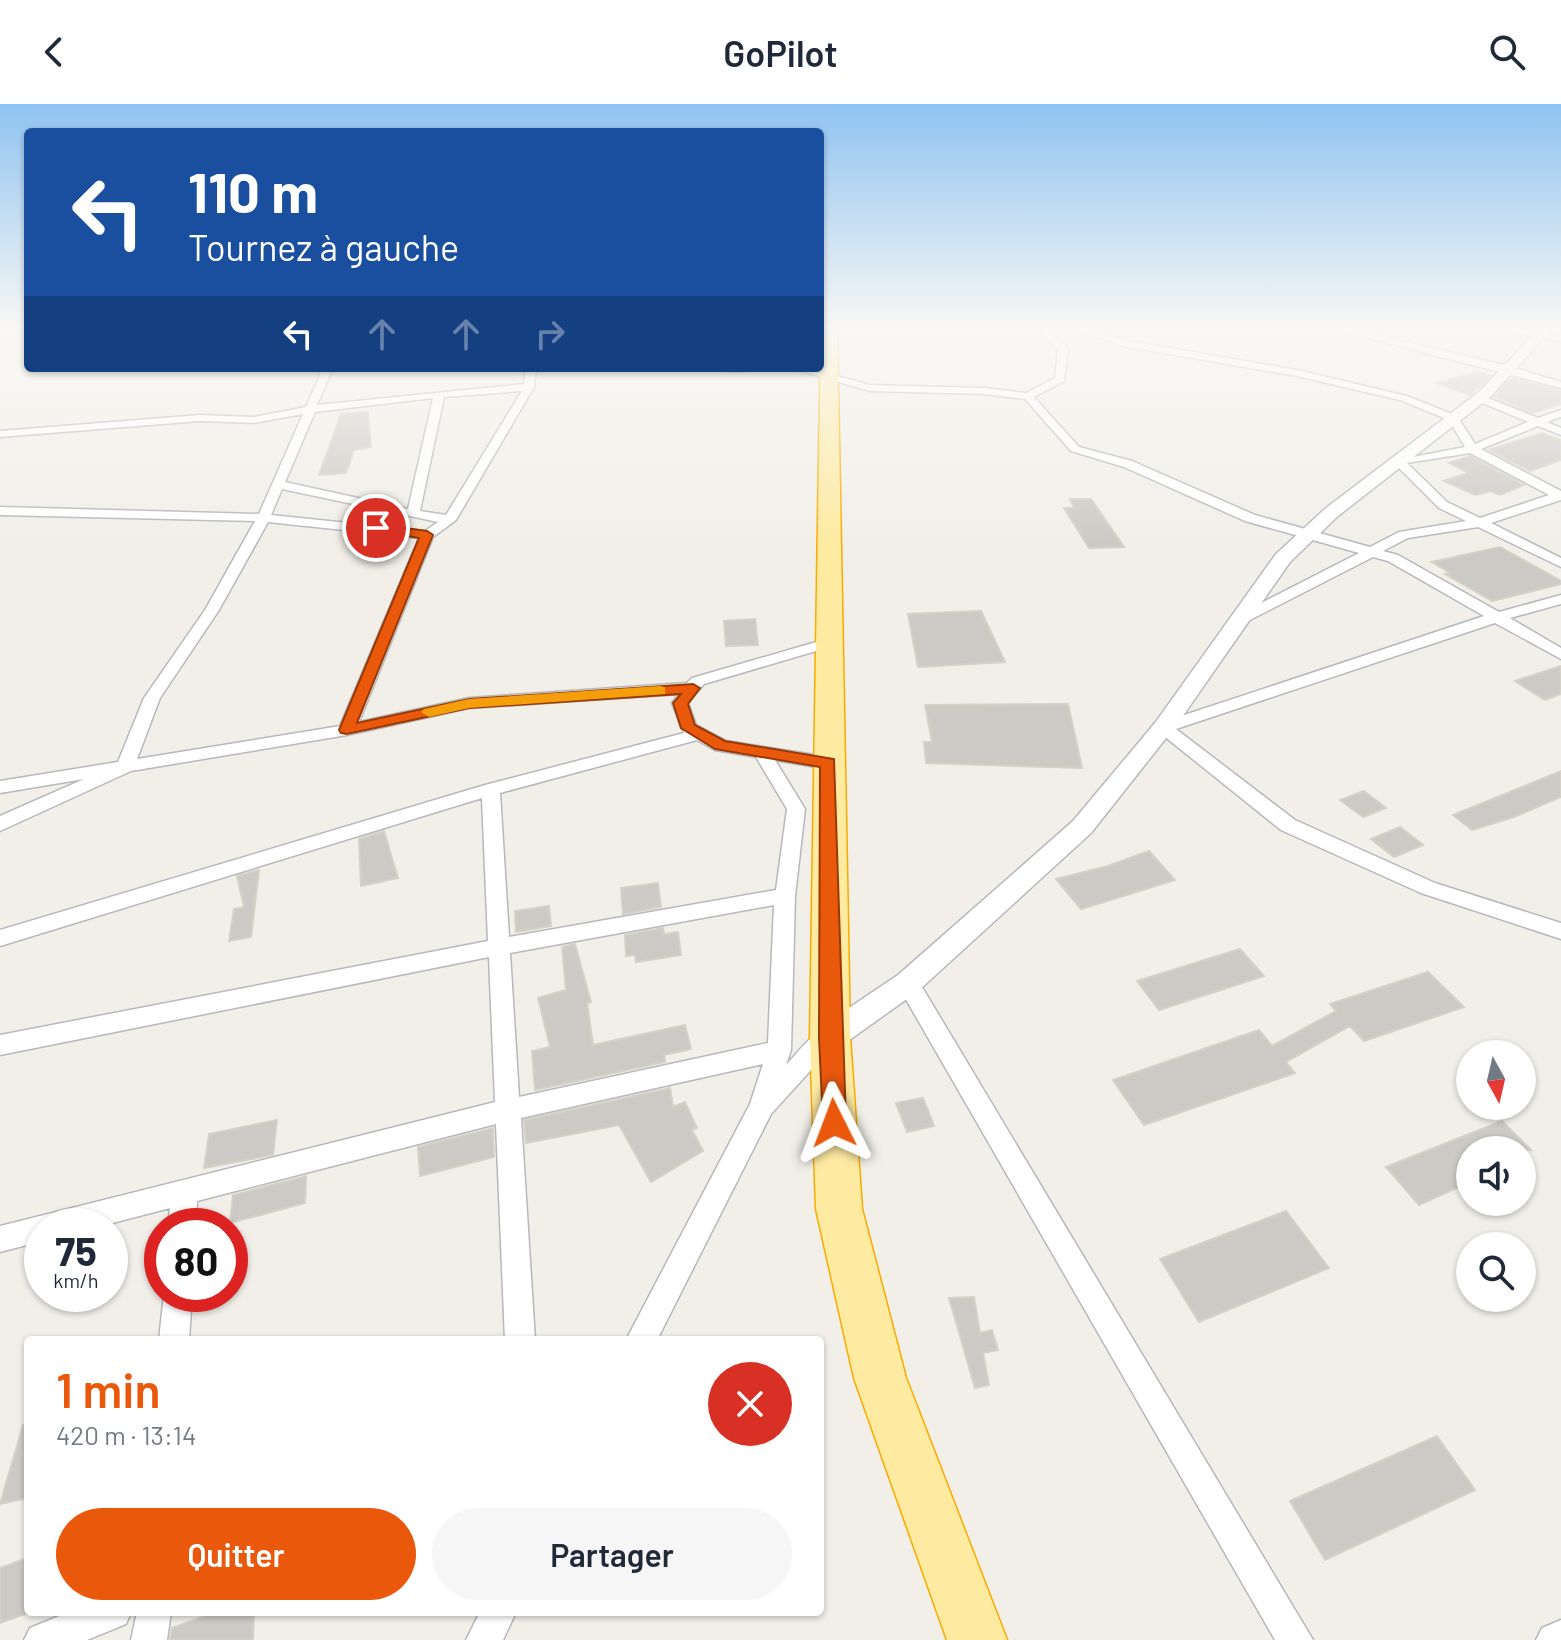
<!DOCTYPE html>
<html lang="fr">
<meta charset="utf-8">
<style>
body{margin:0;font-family:Barlow,sans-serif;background:#f6f6f7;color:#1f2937;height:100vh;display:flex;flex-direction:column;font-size:30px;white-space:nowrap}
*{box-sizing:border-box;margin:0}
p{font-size:26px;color:#747a83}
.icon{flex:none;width:44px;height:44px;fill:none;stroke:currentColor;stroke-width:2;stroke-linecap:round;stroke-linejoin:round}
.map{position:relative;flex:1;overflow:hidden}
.drawer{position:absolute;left:24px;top:1232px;width:800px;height:280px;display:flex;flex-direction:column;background:#fff;border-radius:8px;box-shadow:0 2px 6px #0004}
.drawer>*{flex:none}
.hud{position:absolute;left:24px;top:24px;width:800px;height:244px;border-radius:8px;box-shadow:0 2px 6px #0004;background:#1a4fa0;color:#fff;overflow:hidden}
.needle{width:52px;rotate:172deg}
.fabs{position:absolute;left:1456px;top:936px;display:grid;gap:16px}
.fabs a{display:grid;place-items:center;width:80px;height:80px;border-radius:50%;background:#fff;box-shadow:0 2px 6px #0004;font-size:40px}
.speed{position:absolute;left:24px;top:1104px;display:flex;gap:16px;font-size:40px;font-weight:700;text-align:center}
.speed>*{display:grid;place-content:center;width:104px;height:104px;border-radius:50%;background:#fff;box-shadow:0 2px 6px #0004;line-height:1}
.speed small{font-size:20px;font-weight:400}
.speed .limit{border:12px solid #d22;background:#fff;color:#111}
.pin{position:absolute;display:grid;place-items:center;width:68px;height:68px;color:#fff;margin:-34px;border:4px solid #fff;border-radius:50%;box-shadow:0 2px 8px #0007}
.me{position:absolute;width:88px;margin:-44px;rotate:357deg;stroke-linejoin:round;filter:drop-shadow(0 0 6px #0008)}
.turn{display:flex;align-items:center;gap:28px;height:168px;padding:0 32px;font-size:36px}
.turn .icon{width:104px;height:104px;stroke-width:2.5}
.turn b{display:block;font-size:56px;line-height:68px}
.lanes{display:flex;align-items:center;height:76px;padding:0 32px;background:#0003;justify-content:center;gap:40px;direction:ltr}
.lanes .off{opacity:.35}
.round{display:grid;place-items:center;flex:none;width:84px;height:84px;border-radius:42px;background:#f6f6f7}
.overview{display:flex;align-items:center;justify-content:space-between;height:136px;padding:0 32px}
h1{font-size:48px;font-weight:600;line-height:60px;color:#ea580c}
.primary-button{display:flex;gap:16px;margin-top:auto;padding:16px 32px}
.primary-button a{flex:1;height:92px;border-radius:48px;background:#ea580c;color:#fff;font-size:32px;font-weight:600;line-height:92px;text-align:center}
.primary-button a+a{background:#f6f6f7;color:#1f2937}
header{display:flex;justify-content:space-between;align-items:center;height:104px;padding:0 32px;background:#fff;font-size:36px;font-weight:600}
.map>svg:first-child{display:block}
</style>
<header><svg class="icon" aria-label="back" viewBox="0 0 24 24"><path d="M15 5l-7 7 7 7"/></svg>GoPilot<svg class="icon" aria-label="search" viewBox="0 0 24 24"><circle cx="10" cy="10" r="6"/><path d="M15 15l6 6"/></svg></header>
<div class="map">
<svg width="1561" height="1536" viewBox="0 0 1561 1536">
<rect width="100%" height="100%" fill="#f1efe8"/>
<path fill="#cccac5" stroke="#d6d1c6" stroke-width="2" d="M1478 268 1491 272 1470 291 1437 279Z
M1514 275 1561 287V300L1533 309 1494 293 1509 276Z
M368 308 371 343 354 346 346 369 319 371 341 310Z
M1542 329 1561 336V356L1530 367 1489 346Z
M1470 352 1524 381 1500 391 1491 387 1476 391 1443 377 1469 369 1449 359Z
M1070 395H1091L1124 443 1089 444 1064 404H1074Z
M1500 443 1561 477V480L1492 497 1445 470 1450 469 1432 458Z
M981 507 1005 558 918 563 908 510Z
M755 515 758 541 726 542 724 517Z
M1561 562V590L1545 596 1515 577Z
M1068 600 1082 664 926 659 924 638H932L925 601Z
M1561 667V693L1514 713 1472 726 1453 711Z
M1364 687 1386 704 1363 713 1340 696Z
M1400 723 1423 741 1394 753 1371 735Z
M384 727 398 774 361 782 359 735Z
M1149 747 1175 776 1081 805 1056 775 1108 762Z
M259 766 251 833 229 837 234 805 244 803 237 772Z
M658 779 661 803 623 810 621 784Z
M549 802 551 822 516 828 515 807Z
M663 824 664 830 678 828 681 851 636 858 635 851 626 852 625 831Z
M575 840 591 898 587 899 593 941 685 921 691 945 664 951 665 958 535 986 532 947 550 943 538 894 566 886 562 843Z
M1240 845 1264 872 1159 906 1137 877Z
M1428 868 1464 903 1364 937 1350 922 1286 958 1295 969 1144 1021 1113 976 1259 926 1272 942 1336 907 1330 900Z
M670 984 673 1003 685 998 697 1024 692 1026 703 1047 651 1078 619 1021 526 1039 524 1016Z
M923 994 934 1022 907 1028 896 999Z
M277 1016 273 1051 204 1064 209 1030Z
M1502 1017 1531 1046H1470V1078L1419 1101 1386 1063Z
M493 1024 494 1053 420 1072 418 1043Z
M306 1072 305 1099 230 1119 233 1091Z
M1286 1107 1329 1164 1199 1218 1160 1155Z
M974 1193 980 1229 992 1226 998 1246 983 1249 989 1281 975 1284 949 1194Z
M23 1321H28V1394L0 1400Z
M1437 1332 1475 1386 1325 1456 1290 1397Z
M28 1454V1509L0 1519V1464Z
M216 1508H254L253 1536H170L172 1524Z"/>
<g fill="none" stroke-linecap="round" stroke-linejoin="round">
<g stroke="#b5b8bc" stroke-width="3">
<path id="minor" d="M28 224V228L0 233V227Z
M1037 224H1047L1068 245 1064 277 1034 293 1079 343 1132 357 1255 411 1370 443 1399 428 1466 417 1439 404 1392 357 1465 343 1449 316 1400 296 1297 272 1122 242 1070 224H1084L1123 236 1297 266 1407 292 1457 312 1475 340 1528 318 1475 296V292H1483L1538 314 1561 306V313L1547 318 1561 324V331L1538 322 1481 345 1561 387V396L1491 419 1561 454V463L1478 423 1408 434 1383 447 1398 451 1499 508 1561 491V500L1510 514 1561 544V555L1495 519 1176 625 1295 716 1435 779 1561 819V835L1421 789 1281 726 1154 624 1157 620 1484 512 1388 457 1373 453 1242 520H1232V514L1359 449 1245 417 1124 363 1071 347 1025 295 984 290 870 287 791 264H807L870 281 984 284 1026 289 1055 274 1058 246ZM1470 349 1549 391 1480 414 1447 398 1407 359Z
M1330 224H1347L1512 263 1561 278V284Z
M1491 224H1513L1561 232V238Z
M323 264H333L317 301 524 280 526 264H536L534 283 456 416 433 433 359 618 469 594 687 579 692 574 823 536 828 534 836 539 833 542 704 580 688 599 696 621 726 637 828 653 837 659 828 665 775 656 805 705 795 792 791 946 786 961C799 948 817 919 837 926L841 933 771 1010 657 1236H626L750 1000 763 960 521 1014 535 1236H505L496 1020 197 1097 196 1122H168L170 1104 101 1122H42V1137L0 1148V1122L495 998 489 853 0 951V931L488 837 482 694 0 842V826L485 681 684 629 672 599 679 590 469 604 347 631 131 667 0 727V712L84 675 0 689V677L118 658 144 594 205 506 255 417 0 411V403L259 410 303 310 254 319 200 317 0 333V327L200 311 254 313 306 303ZM522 287 446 411 420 407 444 293ZM433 294 408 405 285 378 315 308ZM282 385 438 418 425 427 271 411ZM268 418 419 434 340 622 137 655 160 594 219 506ZM697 636 715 646 756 653 787 705 776 786 509 833 500 689ZM774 801 768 939 519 993 510 849Z
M715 264H755C746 269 724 269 715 264Z
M908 870 916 873 1313 1536H1275L900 885 897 879 900 873Z
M164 1190H192L189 1236H159Z
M69 1508H131L126 1520 87 1536H24L30 1524Z
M137 1508H171L167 1536H131Z
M480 1508H516L503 1536H466Z
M1561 1516V1536H1536L1542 1524Z"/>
</g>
<g stroke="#b5b8bc" stroke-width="3">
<path id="tertiary" d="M1163 617 1171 619 1174 624 1091 729 918 887 841 942 830 946 819 942 815 933 819 924 898 871 1073 717 1155 619Z"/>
</g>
<g stroke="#b6babf" stroke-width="3">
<path id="secondary" d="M1540 224H1553L1489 294 1338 412 1290 458 1171 629H1155L1151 624 1155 619 1276 450 1326 404 1479 288Z"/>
</g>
<g stroke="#f9ab00" stroke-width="3">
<path id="trunk" d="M821 224H837L850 933 862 1105 906 1274 1007 1536H947L854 1274 816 1105 810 933Z"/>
</g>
<use href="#minor" fill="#fff" fill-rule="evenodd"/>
<use href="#tertiary" fill="#fff" fill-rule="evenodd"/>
<use href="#secondary" fill="#fff" fill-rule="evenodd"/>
<use href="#trunk" fill="#feeaa1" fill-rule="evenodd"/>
</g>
<linearGradient id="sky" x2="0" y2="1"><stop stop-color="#8fc3f1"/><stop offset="0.51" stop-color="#f9f8f5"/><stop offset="1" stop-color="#f9f8f5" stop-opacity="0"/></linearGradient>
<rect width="1561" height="439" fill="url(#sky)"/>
<path fill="#ea580c" stroke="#983908" stroke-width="2" d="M376 420 427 427 433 431 357 619 469 595 693 580 700 584 688 600 695 621 725 637 834 655 846 1019 842 1026 834 1029 826 1026 823 1019 819 933 820 663 715 645 681 624 673 599 681 590 469 604 347 630 341 629 339 626 419 434 372 426V421Z"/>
<path fill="#f59e0b" d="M660 582 665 583V590L469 604 429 613 421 608 424 605 469 595Z"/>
</svg>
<div class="fabs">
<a><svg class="needle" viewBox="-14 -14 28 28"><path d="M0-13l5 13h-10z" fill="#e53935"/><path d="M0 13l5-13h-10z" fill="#747a83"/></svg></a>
<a><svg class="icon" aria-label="sound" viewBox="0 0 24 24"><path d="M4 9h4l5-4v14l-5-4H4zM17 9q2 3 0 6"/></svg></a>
<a><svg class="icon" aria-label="search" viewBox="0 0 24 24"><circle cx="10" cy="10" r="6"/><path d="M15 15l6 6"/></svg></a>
</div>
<div class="speed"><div>75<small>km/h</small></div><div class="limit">80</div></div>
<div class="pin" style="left:376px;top:424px;background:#d93025"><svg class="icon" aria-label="arrive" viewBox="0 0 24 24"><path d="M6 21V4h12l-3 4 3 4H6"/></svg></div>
<svg class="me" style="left:834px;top:1019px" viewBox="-20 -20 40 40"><path d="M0-17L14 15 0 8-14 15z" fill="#ea580c" stroke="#fff" stroke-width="4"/></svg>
<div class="hud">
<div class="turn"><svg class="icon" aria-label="left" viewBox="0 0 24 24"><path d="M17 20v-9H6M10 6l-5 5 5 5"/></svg><div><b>110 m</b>Tournez à gauche</div></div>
<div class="lanes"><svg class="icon" aria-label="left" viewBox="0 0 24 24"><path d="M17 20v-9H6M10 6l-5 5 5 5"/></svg><svg class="icon off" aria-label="ahead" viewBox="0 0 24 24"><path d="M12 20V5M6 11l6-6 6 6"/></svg><svg class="icon off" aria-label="ahead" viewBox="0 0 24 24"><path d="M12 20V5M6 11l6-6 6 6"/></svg><svg class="icon off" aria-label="right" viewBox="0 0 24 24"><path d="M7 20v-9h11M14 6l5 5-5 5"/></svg></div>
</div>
<section class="drawer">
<div class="overview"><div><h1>1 min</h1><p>420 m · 13:14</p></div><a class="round" style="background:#d93025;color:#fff"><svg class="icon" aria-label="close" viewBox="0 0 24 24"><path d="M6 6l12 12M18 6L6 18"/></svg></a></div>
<div class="primary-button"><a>Quitter</a><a>Partager</a></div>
</section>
</div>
